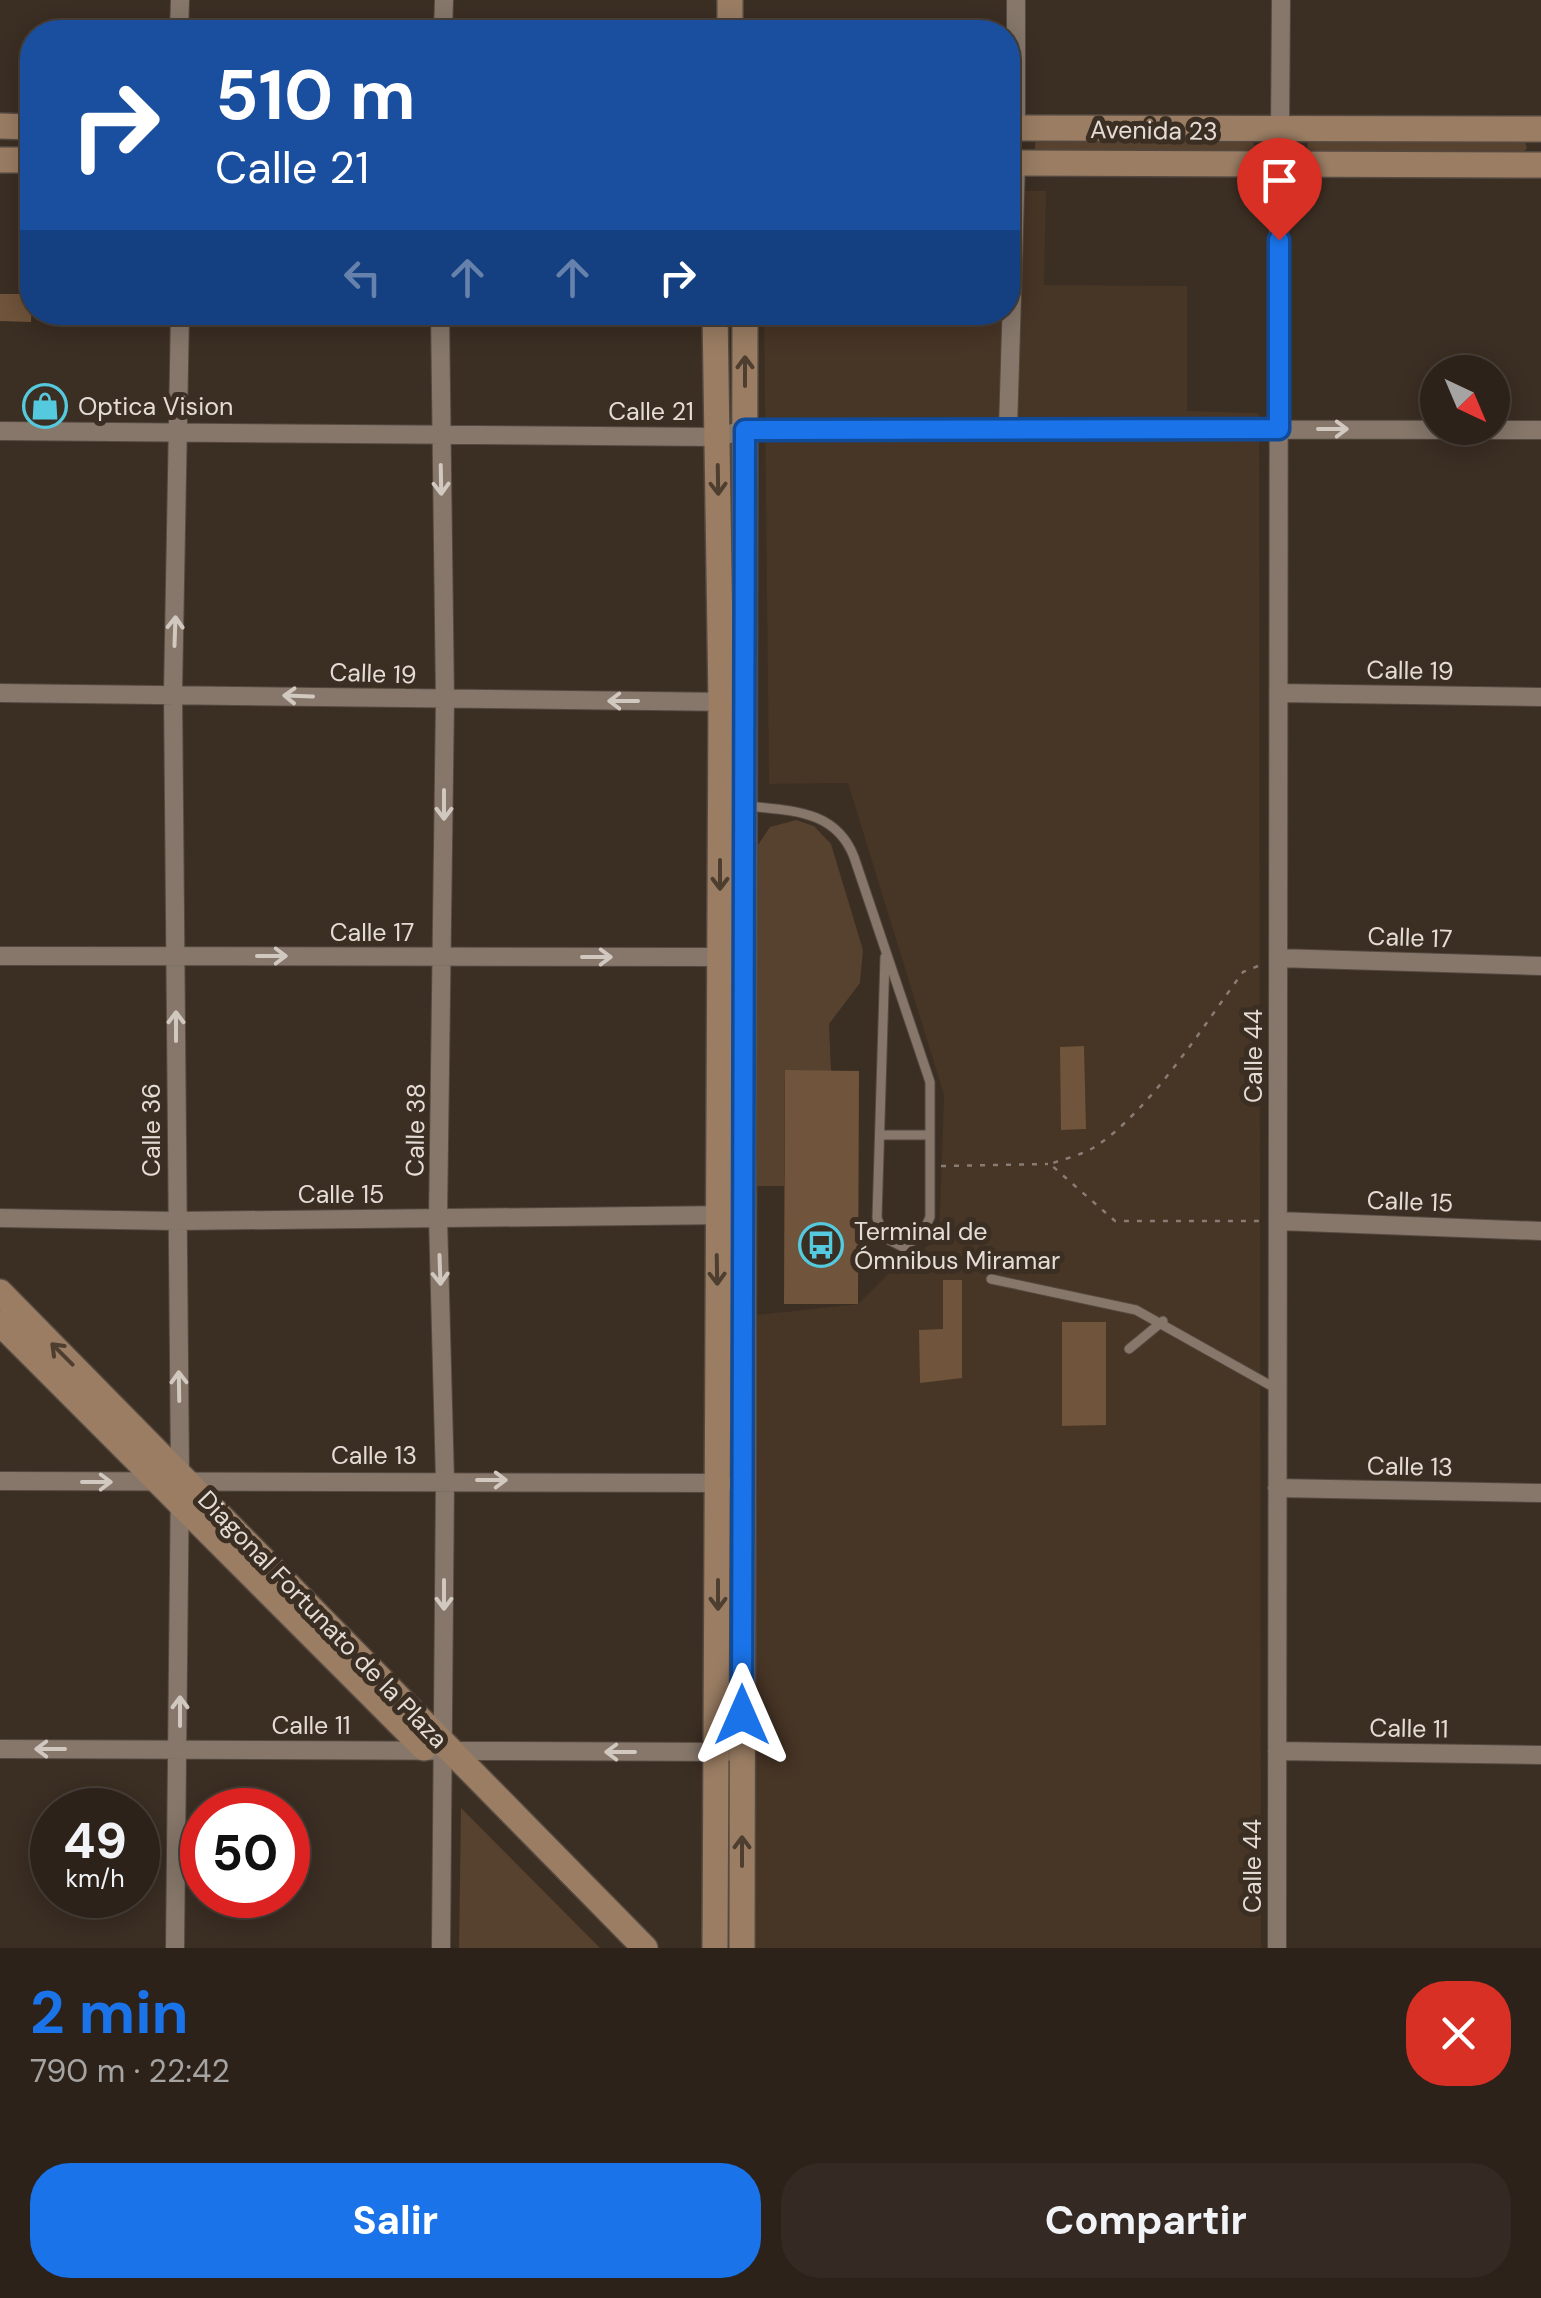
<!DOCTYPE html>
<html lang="es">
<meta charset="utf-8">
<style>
body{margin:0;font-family:"DM Sans",sans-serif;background:#342a23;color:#f1f3f6;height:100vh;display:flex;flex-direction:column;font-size:38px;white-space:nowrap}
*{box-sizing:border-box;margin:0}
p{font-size:32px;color:#a6a4a2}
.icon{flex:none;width:55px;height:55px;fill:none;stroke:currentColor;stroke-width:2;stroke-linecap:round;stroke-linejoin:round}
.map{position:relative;height:1948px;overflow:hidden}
.details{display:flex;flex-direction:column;background:#2c221a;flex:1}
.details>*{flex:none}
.guide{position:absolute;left:20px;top:20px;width:1000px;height:305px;border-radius:40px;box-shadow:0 5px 25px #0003,0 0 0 2px #483f39;background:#1a4fa0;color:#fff;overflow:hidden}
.needle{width:65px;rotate:136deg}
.buttons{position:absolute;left:1420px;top:355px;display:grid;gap:20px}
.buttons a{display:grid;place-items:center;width:90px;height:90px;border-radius:50%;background:#2c221a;box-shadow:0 5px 25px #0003,0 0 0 2px #483f39;font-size:50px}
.speed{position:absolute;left:30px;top:1788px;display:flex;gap:20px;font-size:50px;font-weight:700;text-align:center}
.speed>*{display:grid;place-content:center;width:130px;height:130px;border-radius:50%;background:#2c221a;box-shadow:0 5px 25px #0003,0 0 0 2px #483f39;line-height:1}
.speed small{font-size:25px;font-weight:400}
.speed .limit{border:15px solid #d22;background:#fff;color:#111}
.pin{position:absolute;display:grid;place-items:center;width:85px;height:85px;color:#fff;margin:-102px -42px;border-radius:50% 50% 50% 0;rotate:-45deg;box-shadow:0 0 10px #0007}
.pin .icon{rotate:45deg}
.me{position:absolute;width:110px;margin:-55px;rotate:0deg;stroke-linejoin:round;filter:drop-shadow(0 0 8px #0008)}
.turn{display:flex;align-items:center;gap:35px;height:210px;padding:0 30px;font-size:45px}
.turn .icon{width:130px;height:130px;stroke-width:2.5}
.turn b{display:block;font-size:70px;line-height:85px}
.lanes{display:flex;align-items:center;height:95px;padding:0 30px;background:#0003;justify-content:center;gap:50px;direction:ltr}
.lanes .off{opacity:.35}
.round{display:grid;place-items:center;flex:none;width:105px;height:105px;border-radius:40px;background:#342a23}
.summary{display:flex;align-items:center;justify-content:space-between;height:170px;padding:0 30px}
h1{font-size:60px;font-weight:700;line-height:75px;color:#1a73e8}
.action{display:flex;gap:20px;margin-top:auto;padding:20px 30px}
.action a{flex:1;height:115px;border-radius:40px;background:#1a73e8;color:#fff;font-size:40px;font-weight:700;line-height:115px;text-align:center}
.action a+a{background:#342a23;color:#f1f3f6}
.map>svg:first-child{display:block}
</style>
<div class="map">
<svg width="1541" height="1948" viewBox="0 0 1541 1948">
<rect width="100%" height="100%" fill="#3b2e23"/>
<path fill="#473526" d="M1008 191H1046L1044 285 1187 286V411L1259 413 1261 1948H754L757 1315 858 1304 902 1260 939 1240 944 1095 848 783 769 784 764 313 1008 312Z"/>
<path fill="#57412f" d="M1043 135 1252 139 1255 148 1253 152H1035V143Z
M1308 139H1524L1527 148 1521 155 1307 152Z
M796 820 814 826 831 844 863 950 860 983 829 1024 831 1071H785L784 1186H751L754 851 770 827Z
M461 1808 600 1948H459Z"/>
<path fill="#70543b" d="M0 294H32L31 322 0 321Z
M1084 1046 1086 1129 1061 1130 1060 1047Z
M785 1070 859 1071 858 1304H784Z
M943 1280H962V1378L920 1383 919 1330 943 1329Z
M1062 1322H1106V1425L1062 1426Z"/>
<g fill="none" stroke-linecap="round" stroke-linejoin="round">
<g stroke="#544940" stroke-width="11">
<path id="lane" d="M748 806C792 811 836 810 854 857L930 1082V1217L922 1235 903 1247 885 1238 877 1218 885 957
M880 1135H930
M991 1279 1136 1310 1275 1388
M1129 1349 1163 1321"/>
</g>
<g stroke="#544940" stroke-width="20">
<path id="street" d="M179 32 180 0
M443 32 444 0
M1016 128V0
M1280 132 1281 0
M440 312 445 700 438 1218 445 1480 441 1948
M1008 429 1016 163
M0 431 717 437 745 430 825 429 1541 430
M0 693 730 702
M1279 693 1541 697
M0 956 729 957
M1278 958 1541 966
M0 1218 175 1221 728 1215
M1278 1221 1541 1231
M0 1481 723 1483
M1277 1488 1541 1493
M0 1749 726 1752
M1277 1751 1541 1755
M175 1948 180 1474 173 692 180 312
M1277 1948 1279 164"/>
</g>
<g stroke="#544940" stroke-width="28">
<path id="secondary" d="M730 0V32
M0 126 32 127
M1008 128 1541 129
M0 160H32
M1008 163 1541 165
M0 1292 645 1948
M0 1323 424 1748
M715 1948 721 702 715 312
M742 1948 745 312"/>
</g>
<path stroke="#887d74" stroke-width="2.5" stroke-dasharray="5 8" stroke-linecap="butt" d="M1258 966 1243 972C1203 1026 1150 1112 1093 1148 1081 1155 1064 1159 1050 1164L1115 1221H1261
M941 1166 1048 1164"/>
<use href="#lane" stroke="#86776a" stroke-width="9"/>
<use href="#street" stroke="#86776a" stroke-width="18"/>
<use href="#secondary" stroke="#9a7d63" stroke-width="25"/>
</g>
<defs><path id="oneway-shaft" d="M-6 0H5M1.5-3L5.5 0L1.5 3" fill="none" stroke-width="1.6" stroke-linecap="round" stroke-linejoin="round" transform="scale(2.5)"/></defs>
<g stroke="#4e3e30">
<use href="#oneway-shaft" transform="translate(745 371) rotate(-90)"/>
<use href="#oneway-shaft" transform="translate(718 480) rotate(89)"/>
<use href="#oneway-shaft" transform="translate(720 875) rotate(90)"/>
<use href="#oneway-shaft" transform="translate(717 1270) rotate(89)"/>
<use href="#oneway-shaft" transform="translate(62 1354) rotate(-135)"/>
<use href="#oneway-shaft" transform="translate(718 1595) rotate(90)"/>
<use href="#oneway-shaft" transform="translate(742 1851) rotate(-90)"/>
</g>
<g stroke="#d1c8c0">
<use href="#oneway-shaft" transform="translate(1333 429)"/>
<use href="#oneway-shaft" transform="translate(441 480) rotate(89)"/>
<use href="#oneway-shaft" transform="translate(175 631) rotate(-88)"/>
<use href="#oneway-shaft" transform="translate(298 696) rotate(-178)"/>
<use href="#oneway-shaft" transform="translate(623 701) rotate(-180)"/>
<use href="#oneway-shaft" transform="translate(444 805) rotate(90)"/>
<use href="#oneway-shaft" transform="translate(272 956)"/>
<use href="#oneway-shaft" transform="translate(597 957)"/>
<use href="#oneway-shaft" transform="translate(176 1026) rotate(-90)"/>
<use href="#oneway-shaft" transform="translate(440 1270) rotate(88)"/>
<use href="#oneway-shaft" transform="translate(179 1386) rotate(-91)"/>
<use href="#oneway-shaft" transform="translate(492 1480)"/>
<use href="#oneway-shaft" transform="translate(97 1482)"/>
<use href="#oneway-shaft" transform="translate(444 1595) rotate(90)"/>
<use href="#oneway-shaft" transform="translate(180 1711) rotate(-90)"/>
<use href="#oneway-shaft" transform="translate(50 1749) rotate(-180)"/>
<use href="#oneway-shaft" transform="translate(620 1752) rotate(-180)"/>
</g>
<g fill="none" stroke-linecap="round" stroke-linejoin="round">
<g stroke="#114b97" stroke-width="25">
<path id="route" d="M742 1715 745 430 1279 429V240"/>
</g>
<use href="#route" stroke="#1a73e8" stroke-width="18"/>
</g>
<defs>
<g id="shop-ring" transform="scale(2.25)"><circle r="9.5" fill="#3b2e23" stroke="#55cadf" stroke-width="1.5"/><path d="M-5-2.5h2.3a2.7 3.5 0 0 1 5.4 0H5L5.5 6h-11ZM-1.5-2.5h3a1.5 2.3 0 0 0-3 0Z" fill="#55cadf"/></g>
<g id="bus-ring" transform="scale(2.25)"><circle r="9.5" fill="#3b2e23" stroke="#55cadf" stroke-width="1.5"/><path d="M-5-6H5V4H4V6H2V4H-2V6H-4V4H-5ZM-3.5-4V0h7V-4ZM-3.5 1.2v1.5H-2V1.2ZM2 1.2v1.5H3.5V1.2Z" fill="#55cadf"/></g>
</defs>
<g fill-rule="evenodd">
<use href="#shop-ring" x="45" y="406"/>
<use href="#bus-ring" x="821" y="1245"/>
</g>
<g text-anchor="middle" stroke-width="10" stroke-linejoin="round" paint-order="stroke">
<g font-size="25" fill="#e4dcd5" stroke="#3b2e23">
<text transform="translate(1154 130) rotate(1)" y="9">Avenida 23</text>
<text x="651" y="420">Calle 21</text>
<text transform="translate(1410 670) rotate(1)" y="9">Calle 19</text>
<text transform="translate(373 673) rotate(2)" y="9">Calle 19</text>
<text x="372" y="941">Calle 17</text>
<text transform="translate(1410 937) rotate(2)" y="9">Calle 17</text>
<text transform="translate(1253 1056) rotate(-90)" y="9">Calle 44</text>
<text transform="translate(151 1130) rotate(-90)" y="9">Calle 36</text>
<text transform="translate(415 1130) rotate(-89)" y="9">Calle 38</text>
<text x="341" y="1203">Calle 15</text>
<text transform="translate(1410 1201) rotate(2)" y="9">Calle 15</text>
<text x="374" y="1464">Calle 13</text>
<text transform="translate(1410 1466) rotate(1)" y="9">Calle 13</text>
<text transform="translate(323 1619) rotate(46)" y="9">Diagonal Fortunato de la Plaza</text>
<text x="311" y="1734">Calle 11</text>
<text transform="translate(1409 1728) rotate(1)" y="9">Calle 11</text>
<text transform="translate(1252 1866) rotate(-90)" y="9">Calle 44</text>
</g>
<g font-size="25" fill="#e4dcd5" stroke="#3b2e23" text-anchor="start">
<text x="78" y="415">Optica Vision</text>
<text x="854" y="1240">Terminal de<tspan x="854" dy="29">Ómnibus Miramar</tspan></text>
</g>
</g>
</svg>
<div class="buttons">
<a><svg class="needle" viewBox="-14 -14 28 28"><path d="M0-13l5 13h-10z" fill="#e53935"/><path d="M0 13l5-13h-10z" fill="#a6a4a2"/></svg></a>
</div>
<div class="speed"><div>49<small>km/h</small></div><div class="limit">50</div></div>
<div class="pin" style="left:1279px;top:240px;background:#d93025"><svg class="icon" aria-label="arrive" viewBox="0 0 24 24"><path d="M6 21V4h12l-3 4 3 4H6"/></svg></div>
<svg class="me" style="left:742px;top:1715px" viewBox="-20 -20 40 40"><path d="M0-17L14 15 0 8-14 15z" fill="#1a73e8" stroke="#fff" stroke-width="4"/></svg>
<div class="guide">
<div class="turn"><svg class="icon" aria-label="right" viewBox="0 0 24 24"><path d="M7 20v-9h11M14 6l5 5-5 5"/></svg><div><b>510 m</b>Calle 21</div></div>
<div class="lanes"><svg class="icon off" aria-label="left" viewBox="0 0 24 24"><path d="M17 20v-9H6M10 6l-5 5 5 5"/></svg><svg class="icon off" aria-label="ahead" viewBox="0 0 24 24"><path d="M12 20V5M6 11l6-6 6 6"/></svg><svg class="icon off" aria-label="ahead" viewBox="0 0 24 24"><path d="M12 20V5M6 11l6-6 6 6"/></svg><svg class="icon" aria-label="right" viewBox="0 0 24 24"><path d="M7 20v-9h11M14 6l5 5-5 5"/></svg></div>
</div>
</div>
<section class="details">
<div class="summary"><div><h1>2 min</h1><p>790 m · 22:42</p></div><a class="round" style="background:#d93025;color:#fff"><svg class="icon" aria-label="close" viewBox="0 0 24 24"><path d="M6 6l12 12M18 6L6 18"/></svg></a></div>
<div class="action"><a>Salir</a><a>Compartir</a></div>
</section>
